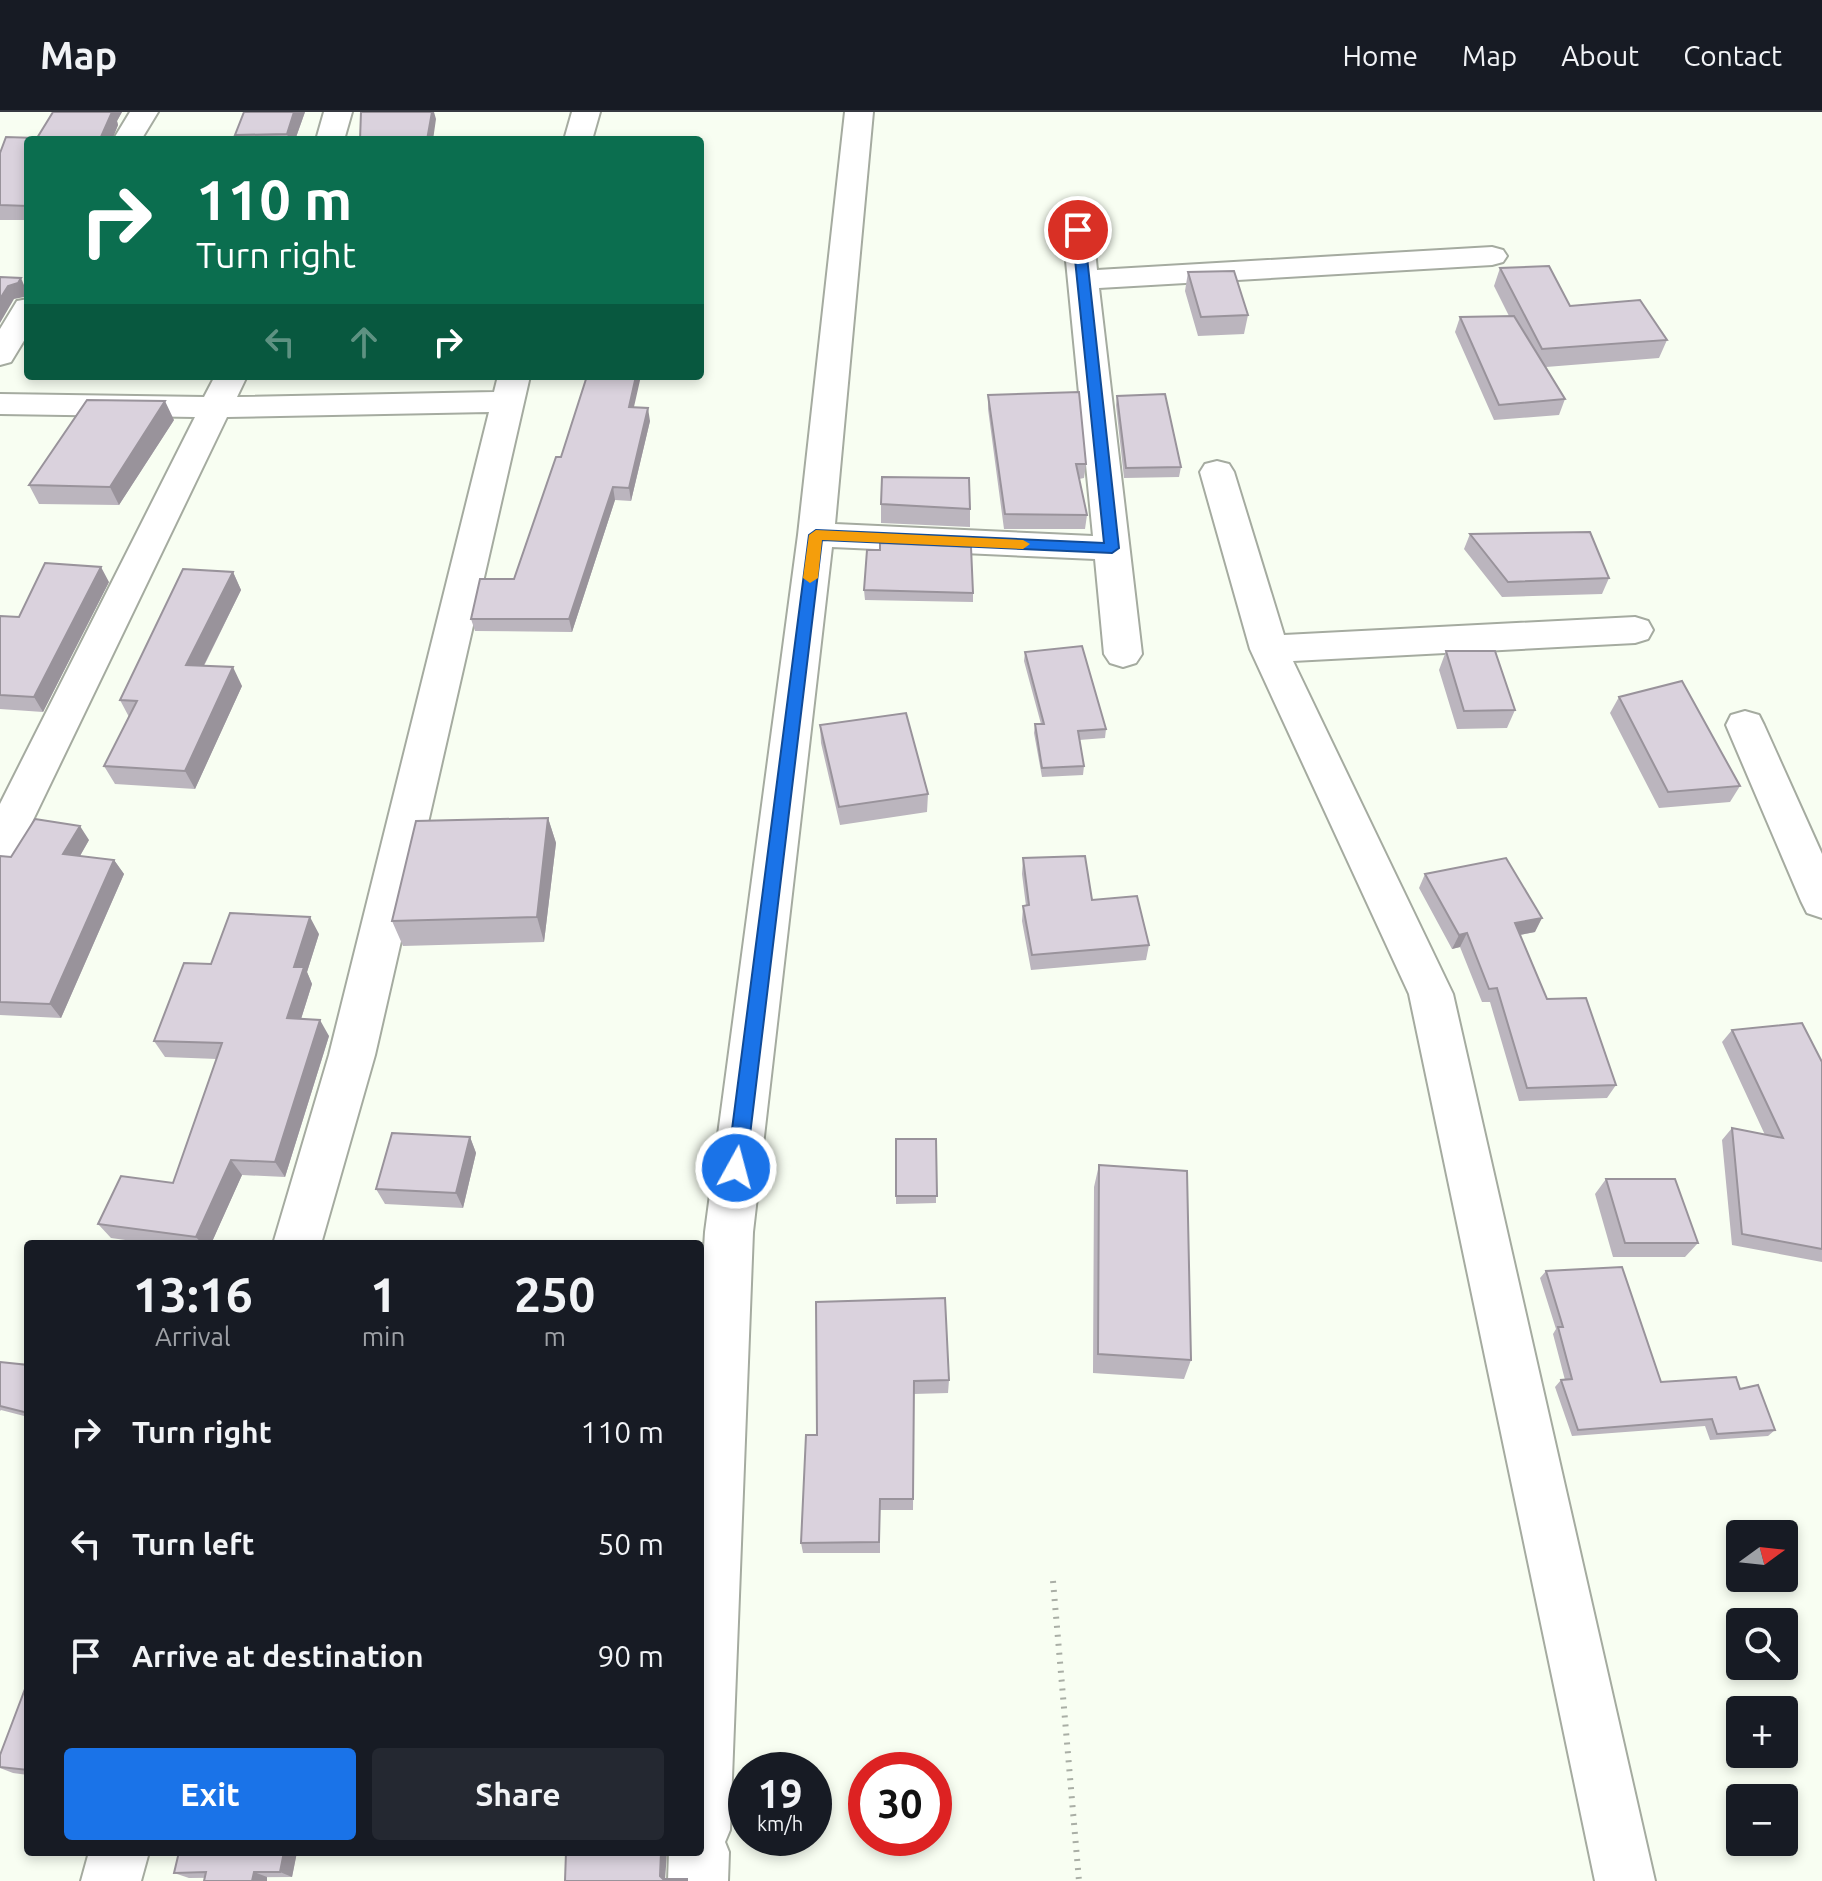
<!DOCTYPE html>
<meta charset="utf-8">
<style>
body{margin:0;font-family:Ubuntu,sans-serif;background:#242831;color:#f1f3f6;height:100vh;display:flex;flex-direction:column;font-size:30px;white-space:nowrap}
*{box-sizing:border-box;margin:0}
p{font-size:26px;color:#9ea1a6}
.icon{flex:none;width:44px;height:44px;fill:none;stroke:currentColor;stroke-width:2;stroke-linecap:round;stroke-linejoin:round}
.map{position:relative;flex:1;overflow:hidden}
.drawer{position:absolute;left:24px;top:1128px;width:680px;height:616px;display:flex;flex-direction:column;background:#171b24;border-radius:8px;box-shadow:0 4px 12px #0003}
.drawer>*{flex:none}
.banner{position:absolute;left:24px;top:24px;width:680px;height:244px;border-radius:8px;box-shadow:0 4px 12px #0003;background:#0b6e4f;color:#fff;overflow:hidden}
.needle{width:52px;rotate:75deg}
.tools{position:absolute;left:1726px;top:1408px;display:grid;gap:16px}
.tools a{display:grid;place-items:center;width:72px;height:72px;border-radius:8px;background:#171b24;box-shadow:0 4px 12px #0003;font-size:40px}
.speed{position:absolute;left:728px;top:1640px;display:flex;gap:16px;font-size:40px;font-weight:700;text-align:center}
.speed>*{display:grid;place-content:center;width:104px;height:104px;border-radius:50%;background:#171b24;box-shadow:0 4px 12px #0003;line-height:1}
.speed small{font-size:20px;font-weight:400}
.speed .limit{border:12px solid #d22;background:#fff;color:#111}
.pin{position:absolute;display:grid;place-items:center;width:68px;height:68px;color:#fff;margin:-34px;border:4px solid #fff;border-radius:50%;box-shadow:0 2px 8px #0007}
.me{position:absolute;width:88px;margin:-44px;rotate:7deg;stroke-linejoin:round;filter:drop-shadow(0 0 6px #0008)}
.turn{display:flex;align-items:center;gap:28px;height:168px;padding:0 40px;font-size:36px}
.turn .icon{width:104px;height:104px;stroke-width:2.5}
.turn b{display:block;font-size:56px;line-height:68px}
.lanes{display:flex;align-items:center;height:76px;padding:0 40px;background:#0003;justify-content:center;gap:40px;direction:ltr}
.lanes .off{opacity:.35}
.eta{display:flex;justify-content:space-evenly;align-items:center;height:136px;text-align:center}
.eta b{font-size:48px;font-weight:700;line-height:56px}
.button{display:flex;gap:16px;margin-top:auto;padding:16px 40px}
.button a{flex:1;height:92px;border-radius:8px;background:#1a73e8;color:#fff;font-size:32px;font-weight:700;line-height:92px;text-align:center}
.button a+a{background:#242831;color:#f1f3f6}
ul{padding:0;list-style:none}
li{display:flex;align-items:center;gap:24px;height:112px;padding:0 40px}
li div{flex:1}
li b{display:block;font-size:30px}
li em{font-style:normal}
header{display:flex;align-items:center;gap:48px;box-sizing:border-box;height:112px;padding:0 40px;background:#171b24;border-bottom:2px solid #363941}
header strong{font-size:38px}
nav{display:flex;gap:44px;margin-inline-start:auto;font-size:28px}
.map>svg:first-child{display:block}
</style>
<header>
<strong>Map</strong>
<nav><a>Home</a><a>Map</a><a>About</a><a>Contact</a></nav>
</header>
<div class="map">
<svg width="1822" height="1769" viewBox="0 0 1822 1769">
<rect width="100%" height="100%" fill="#f8fef2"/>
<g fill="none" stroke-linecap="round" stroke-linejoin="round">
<g stroke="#a5aba0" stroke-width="4">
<path id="minor" d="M130 0H158L141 28H113Z
M324 0H352L344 28H316Z
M572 0H600L592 28H564Z
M845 0H873L835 412 1093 424 1063 118 1068 112 1078 109 1088 112 1093 118 1097 158 1492 135 1503 138 1507 144 1503 150 1492 153 1099 176 1142 542 1136 551 1123 555 1110 551 1104 542 1095 447 832 435 753 1120 730 1718 725 1730 729 1740 728 1769H668L669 1740H700V1202L705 1120 798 423Z
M28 187V222L11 250 0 253V217L17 189Z
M215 264H247L237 285 494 280 498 264H530L375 943 321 1132H273L329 943 489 300 227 305 21 733 15 744 0 749V692L195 305 0 302V282L204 285Z
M1217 349 1229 352 1234 360 1284 523 1635 505 1648 509 1653 518 1648 527 1635 531 1293 549 1453 882 1655 1769H1595L1409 882 1250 537 1200 360 1205 352Z
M1745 599 1759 603 1764 613 1822 742V806L1807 801 1801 789 1726 613 1731 603Z
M89 1740H149L141 1769H81Z"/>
</g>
<path stroke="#a9aea5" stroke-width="6" stroke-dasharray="2 7" stroke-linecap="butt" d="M1053 1469 1079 1769"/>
<use href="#minor" fill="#fff" fill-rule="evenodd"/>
</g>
<path fill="#bbb5be" d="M53 0H122L117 9 118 13 112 28H176H28V108H0V41L6 25 37 26Z
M305 0 295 28H236L235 23Z
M1500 156 1570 194 1667 228 1659 246 1546 255 1565 287 1559 303 1494 308 1455 220 1460 205 1509 204 1494 174Z
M1188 160 1248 203 1244 222 1198 224 1185 179Z
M988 283 1086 352 1084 366 1079 367 1087 403 1085 417H1004L988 297Z
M1117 284 1181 355 1179 365 1124 366 1116 293Z
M634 295 650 309 631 389 615 388 572 520 475 519 471 507 514 467Z
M174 308 119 393 39 392 29 373Z
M881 392 970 397V415L881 411Z
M1470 422 1609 466 1602 482 1502 485 1464 437Z
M233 460 241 478 204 554 242 574 195 677 115 672 104 654 129 605 120 588Z
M109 470 43 600 0 597V504L19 505Z
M864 478 973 481V490L865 488Z
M1446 539 1515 598 1507 616 1457 617 1439 558Z
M1025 540 1106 617 1105 626 1079 628 1084 654 1083 663 1042 665 1034 621 1035 612H1041L1024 549Z
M1619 585 1740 674 1730 690 1659 696 1610 601Z
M820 613 928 682 927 700 840 713 821 631Z
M548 706 556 731 544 830 403 834 392 809Z
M89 728 80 744 114 748 124 762 61 906 0 903V744L11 745Z
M1023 746 1092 788 1149 833 1146 848 1031 858 1022 809 1023 794H1026L1022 762Z
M1425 762 1535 820 1520 823 1547 887 1616 973 1607 986 1519 989 1490 890H1482L1460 835 1452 837 1419 776Z
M319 822 307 860 312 872 301 907 329 924 285 1065 242 1063 211 1132H154L111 1126 98 1112 173 1071 217 947 165 945 154 929 211 852Z
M1732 918 1822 950V1150L1732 1133 1722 1028 1732 1016 1765 1023 1722 930Z
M470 1025 476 1041 463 1096 385 1092 376 1077Z
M896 1027H936V1091L896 1092Z
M1099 1053 1191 1248 1184 1267 1093 1261 1094 1075Z
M1606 1067 1698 1131 1685 1145H1613L1595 1082Z
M1546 1159 1661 1270 1740 1277 1775 1318 1768 1324 1710 1328 1705 1314 1572 1324 1555 1275 1561 1268H1565L1553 1222 1556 1217 1540 1166Z
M816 1190 949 1268 948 1281 914 1282 913 1398H880V1441H803L801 1431 817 1323Z
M0 1250 28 1253V1305L1 1298 0 1299Z
M28 1569V1663L13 1661 0 1656V1643Z
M179 1740H297L292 1765 189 1766 174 1761Z"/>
<path fill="#99939b" d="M109 0H122L117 9 118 13 112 28H100Z
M294 0H305L295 28H289L287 22Z
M432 0H434L436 7 433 28H427Z
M21 166 27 180 24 185 14 187 0 211V187L8 174Z
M636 264H641L631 308 629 295Z
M165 289 174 308 119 393 110 375Z
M648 296 650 309 631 389 629 376Z
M613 375 615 388 572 520 569 507Z
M101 455 109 470 43 600 34 585Z
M233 460 241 478 195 571 186 553Z
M233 555 242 574 195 677 185 659Z
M548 706 556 731 544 830 537 805Z
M80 714 89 728 73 756 63 742Z
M114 748 124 762 61 906 50 892Z
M310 805 319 822 307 860 312 872 296 923 287 906 294 855Z
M1542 806 1535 820 1508 825 1515 811Z
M1467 821 1460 835 1452 837 1459 823Z
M320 908 329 924 285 1065 275 1050Z
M470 1025 476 1041 463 1096 456 1081Z
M231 1048 242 1063 211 1132H202L196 1125Z
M284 1740H297L292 1765 280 1760Z
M661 1740H667L665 1769 660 1764Z
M254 1760 267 1765V1769H252Z"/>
<path fill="#dad2dd" stroke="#99939b" stroke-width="2" d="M53 0H112L100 27 176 28H28V94L0 93V41L6 25 37 26Z
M244 0H294L287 22 235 23Z
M361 0H432L427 28H360Z
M1549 154 1570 194 1640 188 1667 228 1542 237 1500 156Z
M1234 159 1248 203 1201 205 1188 160Z
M0 165 21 166 18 171 8 174 0 187Z
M1514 204 1565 287 1499 293 1460 205Z
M587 264H636L629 295 648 296 629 376 613 375 569 507H471L480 467H514L556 345H561Z
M1079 280 1086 352H1076L1087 403 1005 402 988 283Z
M1165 282 1181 355 1126 356 1117 284Z
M87 288 165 289 110 375 29 373Z
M882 365 969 366 970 397 881 392Z
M1590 420 1609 466 1508 470 1470 422Z
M880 431 971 435 973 481 864 478 867 438H880Z
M45 451 101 455 34 585 0 583V504L19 505Z
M183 457 233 460 186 553 233 555 185 659 104 654 137 589 120 588Z
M1082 534 1106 617 1078 619 1084 654 1042 656 1035 612H1044L1025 540Z
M1446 539H1495L1515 598 1464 599Z
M1682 569 1740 674 1668 680 1619 585Z
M906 601 928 682 839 695 820 613Z
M548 706 537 805 392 809 416 709Z
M35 707 80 714 63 742 114 748 50 892 0 890V744L11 745Z
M1085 744 1092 788 1137 784 1149 833 1032 843 1023 794 1029 793 1023 746Z
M1506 746 1542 806 1515 811 1547 887 1586 886 1616 973 1527 976 1497 876 1489 877 1467 821 1459 823 1425 762Z
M230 801 310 805 294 855H304L287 906 320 908 275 1050 231 1048 196 1125 98 1112 121 1064 173 1071 222 931 154 929 184 851 211 852Z
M1802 911 1822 950V1137L1742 1122 1732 1016 1783 1026 1732 918Z
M392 1021 470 1025 456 1081 376 1077Z
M896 1027H936L937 1084H896Z
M1099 1053 1187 1059 1191 1248 1098 1242Z
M1606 1067H1675L1698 1131H1625Z
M1622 1155 1661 1270 1736 1265 1740 1277 1758 1273 1775 1318 1717 1322 1712 1307 1578 1318 1561 1268 1572 1267 1558 1215H1563L1546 1159Z
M945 1186 949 1268 914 1269 913 1387H880L879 1430 801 1431 806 1323H817L816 1190Z
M0 1250 28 1253V1301L0 1294Z
M28 1569V1658L0 1655V1643Z
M179 1740H284L280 1760H254L252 1769H204L206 1760 174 1761Z
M566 1740H661L660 1764 663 1767H687V1769H565Z"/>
<path fill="#1a73e8" stroke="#114b97" stroke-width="2" d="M1078 114 1084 118 1119 436 1112 441 822 428 746 1056 743 1062 736 1065 729 1062 727 1056 809 423 816 418 1104 431 1072 118Z"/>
<path fill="#f59e0b" d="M816 418 1023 428 1030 432 1023 437 822 428 818 466 810 471 803 466 809 423Z"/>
</svg>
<div class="tools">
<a><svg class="needle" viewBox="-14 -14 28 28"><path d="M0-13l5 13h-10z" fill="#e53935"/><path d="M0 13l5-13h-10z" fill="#9ea1a6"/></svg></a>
<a><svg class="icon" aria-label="search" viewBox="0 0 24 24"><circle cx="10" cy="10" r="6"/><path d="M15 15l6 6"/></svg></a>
<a>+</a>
<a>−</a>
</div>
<div class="speed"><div>19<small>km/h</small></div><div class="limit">30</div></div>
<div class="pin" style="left:1078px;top:118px;background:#d93025"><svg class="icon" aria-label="arrive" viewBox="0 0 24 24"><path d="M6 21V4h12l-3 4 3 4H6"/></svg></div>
<svg class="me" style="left:736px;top:1056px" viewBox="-20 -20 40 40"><circle r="17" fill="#1a73e8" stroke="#fff" stroke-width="3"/><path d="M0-11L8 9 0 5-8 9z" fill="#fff"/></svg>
<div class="banner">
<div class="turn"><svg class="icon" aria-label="right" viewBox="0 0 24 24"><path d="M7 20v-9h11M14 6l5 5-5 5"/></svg><div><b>110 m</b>Turn right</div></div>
<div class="lanes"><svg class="icon off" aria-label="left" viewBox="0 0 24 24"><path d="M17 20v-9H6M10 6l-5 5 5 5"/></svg><svg class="icon off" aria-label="ahead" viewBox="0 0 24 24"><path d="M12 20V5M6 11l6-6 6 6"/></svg><svg class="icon" aria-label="right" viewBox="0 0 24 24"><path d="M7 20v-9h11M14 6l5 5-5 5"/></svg></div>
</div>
<section class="drawer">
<div class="eta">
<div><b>13:16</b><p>Arrival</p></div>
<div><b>1</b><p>min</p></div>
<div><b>250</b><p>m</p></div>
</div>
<ul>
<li><svg class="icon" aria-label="right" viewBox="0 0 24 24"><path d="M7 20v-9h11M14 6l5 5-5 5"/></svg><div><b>Turn right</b></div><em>110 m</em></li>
<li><svg class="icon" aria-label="left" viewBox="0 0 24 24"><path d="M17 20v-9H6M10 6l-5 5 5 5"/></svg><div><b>Turn left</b></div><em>50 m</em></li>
<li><svg class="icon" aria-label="arrive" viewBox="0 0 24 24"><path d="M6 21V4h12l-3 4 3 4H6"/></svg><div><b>Arrive at destination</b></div><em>90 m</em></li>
</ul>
<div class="button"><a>Exit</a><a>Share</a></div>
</section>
</div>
